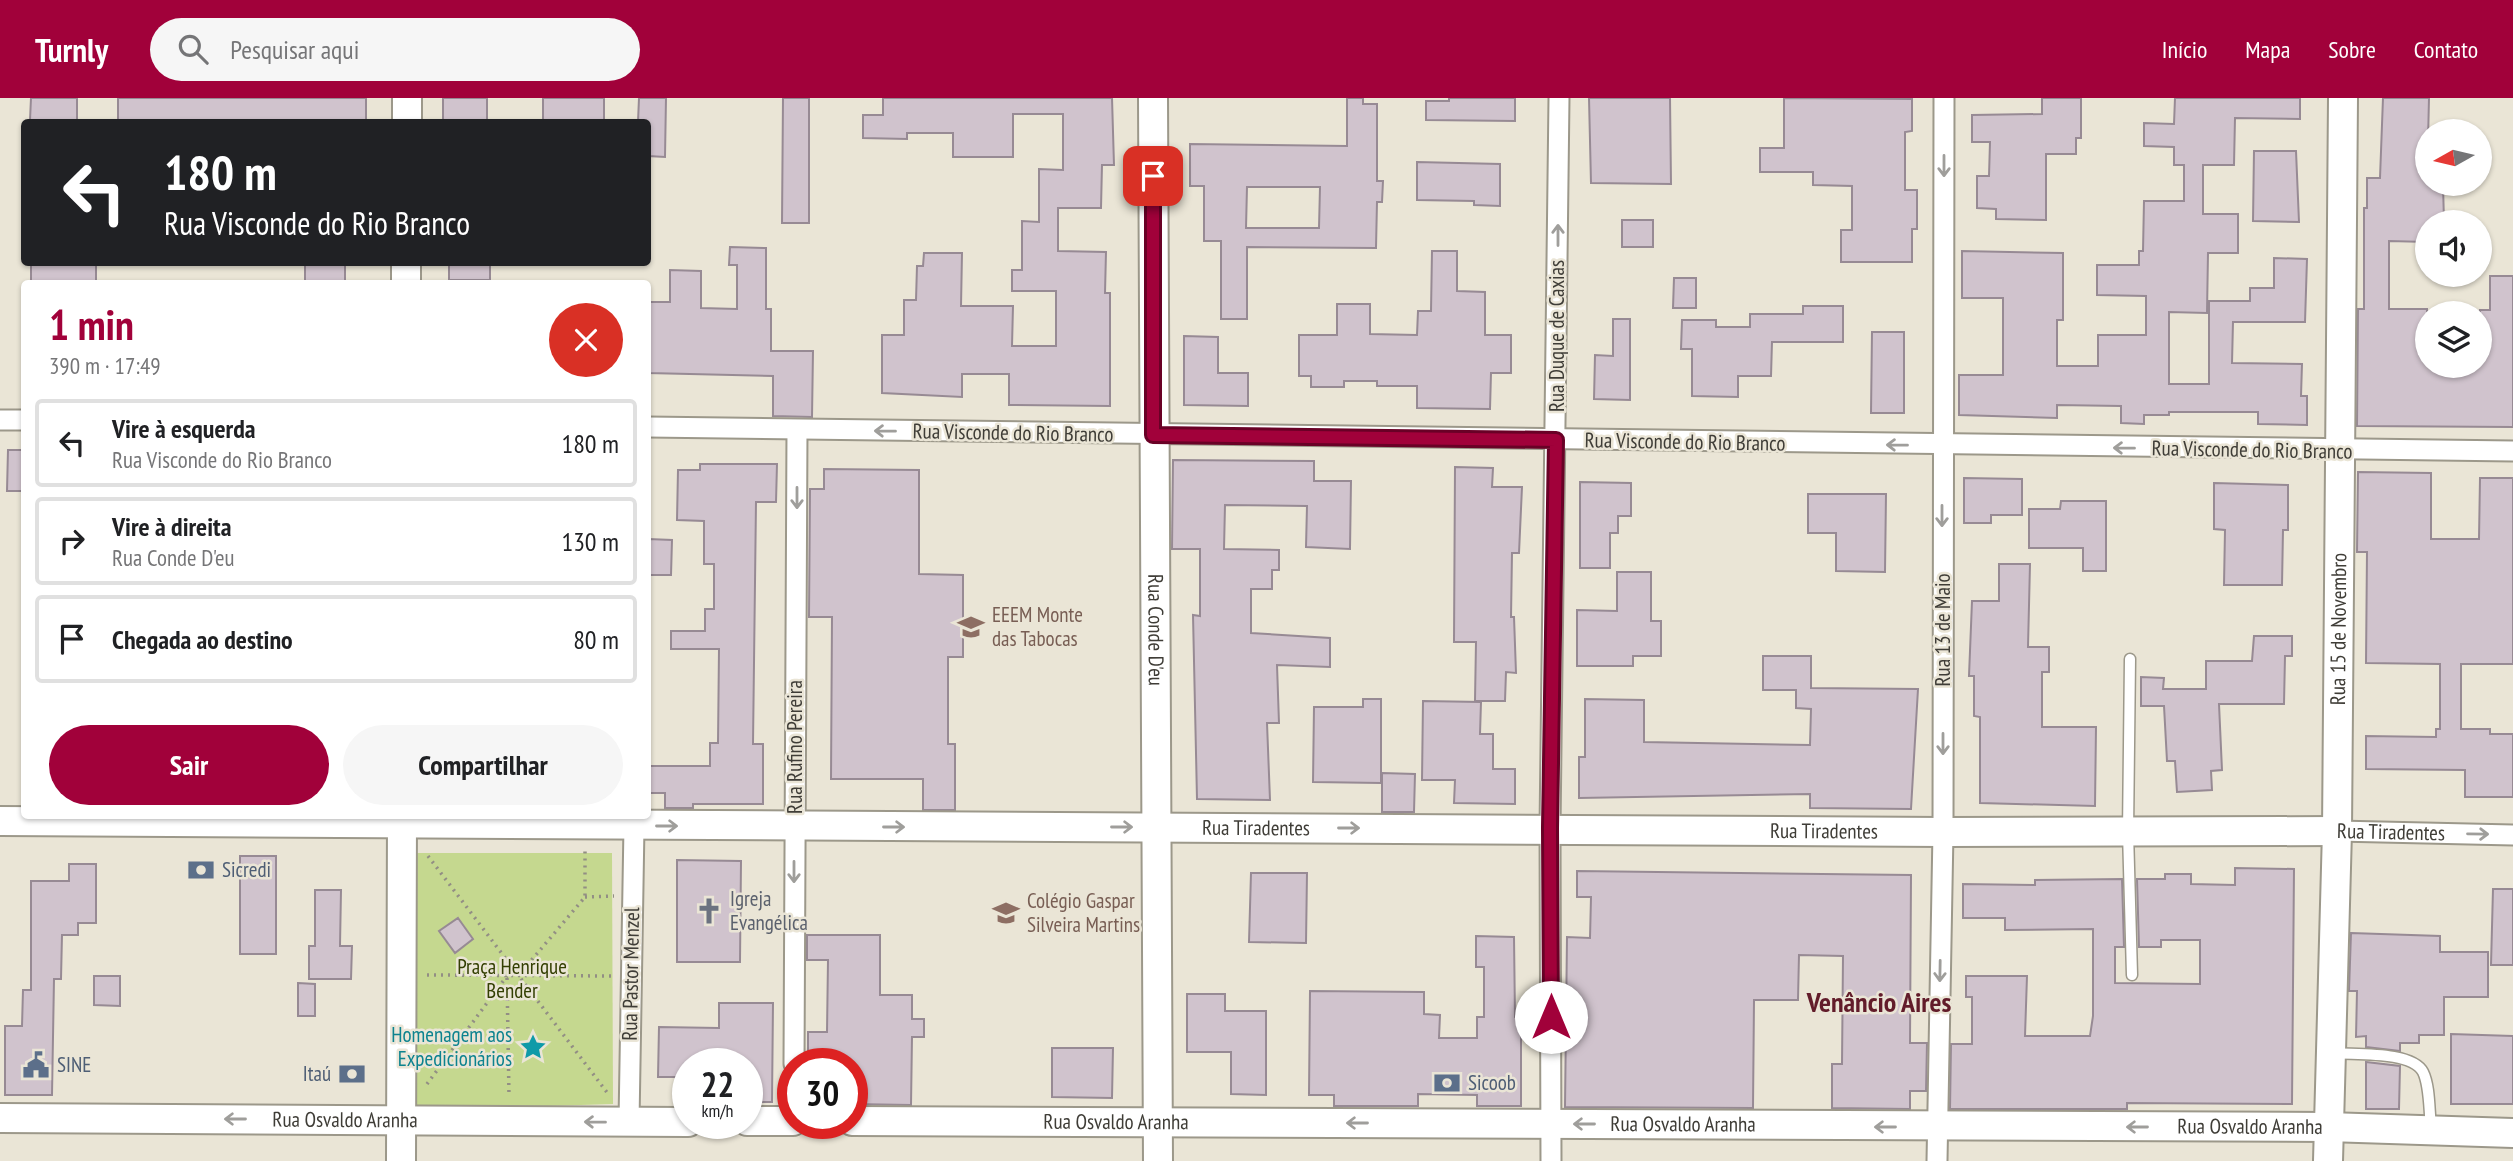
<!DOCTYPE html>
<html lang="pt">
<meta charset="utf-8">
<style>
body{margin:0;font-family:"PT Sans Narrow",sans-serif;background:#f6f6f6;color:#202124;height:100vh;display:flex;flex-direction:column;font-size:26px;white-space:nowrap}
*{box-sizing:border-box;margin:0}
p{font-size:23px;color:#757577}
.icon{flex:none;width:38px;height:38px;fill:none;stroke:currentColor;stroke-width:2;stroke-linecap:round;stroke-linejoin:round}
.map{position:relative;flex:1;overflow:hidden}
.drawer{position:absolute;left:21px;top:182px;width:630px;height:539px;display:flex;flex-direction:column;background:#fff;border-radius:7px;box-shadow:0 2px 5px #0004}
.drawer>*{flex:none}
.hud{position:absolute;left:21px;top:21px;width:630px;height:147px;border-radius:7px;box-shadow:0 2px 5px #0004;background:#202124;color:#fff;overflow:hidden}
.needle{width:46px;rotate:262deg}
.fabs{position:absolute;left:2415px;top:21px;display:grid;gap:14px}
.fabs a{display:grid;place-items:center;width:77px;height:77px;border-radius:50%;background:#fff;box-shadow:0 2px 5px #0004;font-size:35px}
.speed{position:absolute;left:672px;top:950px;display:flex;gap:14px;font-size:35px;font-weight:700;text-align:center}
.speed>*{display:grid;place-content:center;width:91px;height:91px;border-radius:50%;background:#fff;box-shadow:0 2px 5px #0004;line-height:1}
.speed small{font-size:18px;font-weight:400}
.speed .limit{border:10px solid #d22;background:#fff;color:#111}
.pin{position:absolute;display:grid;place-items:center;width:60px;height:60px;color:#fff;margin:-30px;border-radius:14px;box-shadow:0 4px 10px #0006}
.me{position:absolute;width:77px;margin:-38px;rotate:0deg;stroke-linejoin:round;filter:drop-shadow(0 0 5px #0008)}
.turn{display:flex;align-items:center;gap:24px;height:147px;padding:0 28px;font-size:32px}
.turn .icon{width:91px;height:91px;stroke-width:2.5}
.turn b{display:block;font-size:49px;line-height:60px}
.round{display:grid;place-items:center;flex:none;width:74px;height:74px;border-radius:37px;background:#f6f6f6}
.head{display:flex;align-items:center;justify-content:space-between;height:119px;padding:0 28px}
h1{font-size:42px;font-weight:600;line-height:52px;color:#a1013a}
.cta{display:flex;gap:14px;margin-top:auto;padding:14px 28px}
.cta a{flex:1;height:80px;border-radius:42px;background:#a1013a;color:#fff;font-size:28px;font-weight:600;line-height:80px;text-align:center}
.cta a+a{background:#f6f6f6;color:#202124}
ul{padding:0;list-style:none}
li{display:flex;align-items:center;gap:21px;height:88px;margin:0 14px 10px;padding:0 14px;border:4px solid #e0e0e0;border-radius:7px}
li div{flex:1}
li b{display:block;font-size:26px}
li em{font-style:normal}
header{display:flex;align-items:center;gap:42px;box-sizing:border-box;height:98px;padding:0 35px;background:#a1013a;color:#fff}
header strong{font-size:33px}
nav{display:flex;gap:38px;margin-inline-start:auto;font-size:24px}
.search{width:490px;height:63px;background:#f6f6f6;display:flex;align-items:center;gap:18px;box-sizing:border-box;padding:0 24px;border-radius:38px;color:#757577;font-size:26px}
.map>svg:first-child{display:block}
</style>
<header>
<strong>Turnly</strong>
<div class="search"><svg class="icon" aria-label="search" viewBox="0 0 24 24"><circle cx="10" cy="10" r="6"/><path d="M15 15l6 6"/></svg>Pesquisar aqui</div>
<nav><a>Início</a><a>Mapa</a><a>Sobre</a><a>Contato</a></nav>
</header>
<div class="map">
<svg width="2513" height="1063" viewBox="0 0 2513 1063">
<rect width="100%" height="100%" fill="#eae5d6"/>
<path fill="#c5d88f" d="M412 755H612L613 1006 412 1012Z"/>
<path fill="#d0c3cd" stroke="#978a94" stroke-width="2" fill-rule="evenodd" d="M31 0H77V24L30 22Z
M118 0H366V22L118 24Z
M443 0H487V24H443Z
M543 0H604V24H543Z
M639 0H666L665 59 648 58V24H638Z
M783 0H809V125H782Z
M883 0H1112L1114 67H1102L1101 110H1058V153L1106 154 1105 195H1110V308L1009 307V276H962V299L882 295V237H904V202H916L917 168H923L924 155H962L961 208H1013L1012 248H1056V193H1012V172H1022V123L1039 124V71L1063 72V16H1013V59H953V35H907V41L863 40V17H883Z
M1347 0H1363V6H1377V83H1383L1382 104H1377L1376 150 1247 149V221H1221V143H1204V88H1190V46L1347 48ZM1247 89H1320L1319 130H1246Z
M1449 0H1515V23L1426 22V3H1449Z
M1589 0H1670L1671 86 1591 85Z
M1784 0 1912 1V33L1905 34V92H1917V131H1912V164H1841V132H1852V88L1813 87V74H1760V50H1784Z
M2042 0H2081V40H2076V56H2046V122L1996 121V111L1977 110V78H1989L1990 44H1972V17L2042 16Z
M2175 0H2300V21L2235 20 2234 67H2203V116H2238V155H2208L2207 215 2169 214V286H2209V203H2250V190H2274V160L2307 161 2305 224H2233L2232 265 2302 266 2301 298H2307V327L2258 326V314H2169V317H2144V326L2121 325V308L2057 307V320L1959 317V277H2003V200H1962V153L2063 155V222H2057V268H2098V237H2146V198L2097 197V167H2139V153H2143L2144 103H2184V67H2174V49L2144 48V25L2174 26Z
M2383 0H2429L2427 86H2443L2444 124H2427V144L2389 143V211H2427V268H2480V212H2490V178H2513V329L2357 328 2358 211H2364V110H2367V80H2380Z
M2254 53H2296L2299 124 2253 123Z
M1417 64 1500 66V108L1474 107V103L1417 102Z
M1622 122H1653V149H1622Z
M730 149 766 150V211H771V253H813L812 319 773 318V278L648 275V204H670V172L701 173V210L737 211V167H729Z
M1432 153H1457V193L1485 194V237H1511V275H1491L1490 311 1417 310V288H1377V283H1344V289H1311V278H1299V237H1337V206H1370V236L1417 237 1418 213H1431Z
M31 164H96V186H31Z
M305 164H345V186H305Z
M449 164H490V182H449Z
M1674 180H1696V210H1673Z
M1803 208H1843V244H1772L1771 278H1738V299L1692 298V251H1681L1682 222H1716V229H1750V216H1803Z
M1613 221H1630V302L1594 301 1595 257 1613 258Z
M1872 234H1904V315H1871Z
M1184 238 1218 239V275H1248V308L1184 307Z
M8 352H24V393H7Z
M1173 362 1314 363V383H1351L1350 451 1306 449 1307 408 1225 407 1224 451 1279 452V472H1272V491H1251V535L1330 540V569L1277 567 1279 625H1267L1270 702 1197 701 1193 517 1200 518V451H1172Z
M700 366H777L776 404H756L753 646H763V706H693V710H665V695H648V668H710V645H718L719 551H671V533H705V511H714V466H704V423L677 422 678 372H700Z
M1455 369 1493 370 1492 389H1522L1519 455H1512L1511 519H1514L1516 575 1506 574 1505 603H1475L1476 544H1454Z
M824 371 919 372V476L963 477V559H948V646H955V712H923V681H831L832 519H809L810 391H824Z
M2358 374 2431 375V441H2479L2480 380H2513V566H2461V631H2490V636H2513V699H2465V672L2366 671V638L2436 639V631H2440V566L2366 565 2367 454H2357Z
M1964 380 2022 381V417H1991V425H1964Z
M1580 384 1631 385V418H1618V435H1610V470H1580Z
M2214 385 2288 387V432H2283L2282 487H2224L2225 432 2214 431Z
M1808 396H1886L1885 474 1836 473V435H1808Z
M2061 403H2106V473H2083V450H2029V411H2060Z
M648 441 672 442 671 477H648Z
M1999 466H2030L2028 549H2049V574H2042V629H2096L2095 708 1980 705V619L1974 618V578H1969L1972 503H1999Z
M1617 474H1651V523H1661V558H1633V568H1577V512L1617 513Z
M2254 538H2292V558H2285L2284 606H2219L2222 672 2211 673 2212 692 2177 694 2175 663H2167L2164 608H2141V579L2164 580 2163 591H2206V563H2252Z
M1763 558H1811V590L1918 591 1911 711 1810 710V696L1579 700V659H1585V601L1644 602V644L1810 647 1811 611 1796 610V592H1763Z
M1363 601H1381V685L1313 684 1314 609H1363Z
M1423 603 1481 604 1480 636H1493V671H1515V706L1454 705 1455 682H1422Z
M1382 675 1415 676 1414 714H1382Z
M240 758H276V856H240Z
M677 762 741 763 740 864H677Z
M69 766H96V825H78V837H62L61 881H54L52 997H5V928H22L23 892H31V783H69Z
M2235 770 2294 771 2292 1006 2127 1005V1011H1950L1951 946H1972V899H1966V878H2027L2025 938H2090L2093 918V831L2005 832V820H1963V786L2035 787V782L2122 781 2124 849H2115V885L2200 886V842H2161V849H2139L2137 781H2165V776H2191V786L2235 787Z
M1577 773 1911 777 1910 945H1927L1926 993H1910V1011L1832 1010V966H1842L1843 858 1799 857 1798 902H1754L1753 1010 1565 1009 1567 839 1590 840 1591 799H1577Z
M1251 775H1307L1306 845 1249 844Z
M2493 791H2513V867H2491Z
M315 792H341L340 848H352L351 881H309V848H315Z
M458 820 473 841 455 855 439 833Z
M2351 835 2440 838V854H2488V899H2444V937H2419V945H2400V953L2366 949V938L2356 939 2357 893H2349Z
M807 837H880V897H912V921H924V939H912L911 1007 852 1006V966H808V934H827L828 862H807Z
M1476 838 1514 839 1515 919H1521V1008H1477V997L1418 996V1008H1334V997H1309L1310 893 1424 894V916L1440 917 1439 940H1477V919H1484V869H1476Z
M94 878H120V908L94 907Z
M298 885 315 886V918H298Z
M1187 896H1225V913H1266V997L1231 996V954H1187Z
M719 905H773L772 1004H747V966H688V979H658L659 929 719 930Z
M2451 936 2513 938V1006H2451Z
M1052 950H1113L1112 1000 1052 999Z
M2366 964 2400 968 2399 1011H2366Z"/>
<g fill="none" stroke-linecap="round" stroke-linejoin="round">
<g stroke="#9c988a" stroke-width="13">
<path id="lane" d="M2130 561 2128 734 2132 877
M2334 955C2356 957 2412 953 2423 974 2430 988 2429 1013 2431 1028"/>
</g>
<g stroke="#9c988a" stroke-width="23">
<g id="street">
<path d="M0 322H24"/>
<path d="M648 329 2513 353"/>
<path id="s1" d="M2337 733 2513 737"/>
<path d="M794 966 797 332"/>
<path d="M629 1024 634 728"/>
<path d="M1551 1063 1550 730 1559 0"/>
<path d="M1937 1063 1943 734 1944 0"/>
</g>
</g>
<g stroke="#9c988a" stroke-width="32">
<g id="secondary">
<path id="s2" d="M1153 0 1158 1063"/>
<path d="M407 24V0"/>
<path d="M406 186V164"/>
<path id="s3" d="M0 723 1943 734 2337 733"/>
<path id="s4" d="M0 1020 688 1024"/>
<path d="M747 1023H793"/>
<path id="s5" d="M852 1023 2328 1029 2513 1035"/>
<path d="M401 1063 402 718"/>
<path id="s6" d="M2328 1063 2337 733 2343 0"/>
</g>
</g>
<path stroke="#928e84" stroke-width="3.5" stroke-dasharray="2 5" stroke-linecap="butt" d="M428 758 609 997
M585 799 614 798
M427 877 612 878
M518 878 585 799V750
M507 880 509 998
M427 986 507 878"/>
<use href="#lane" stroke="#fff" stroke-width="10"/>
<use href="#street" stroke="#fff" stroke-width="19"/>
<use href="#secondary" stroke="#fff" stroke-width="28"/>
</g>
<defs><path id="oneway-shaft" d="M-6 0H5M1.5-3L5.5 0L1.5 3" fill="none" stroke-width="1.6" stroke-linecap="round" stroke-linejoin="round" transform="scale(1.75)"/></defs>
<g stroke="#9f9e9b">
<use href="#oneway-shaft" transform="translate(1944 68) rotate(90)"/>
<use href="#oneway-shaft" transform="translate(1558 137) rotate(-90)"/>
<use href="#oneway-shaft" transform="translate(885 333) rotate(-179)"/>
<use href="#oneway-shaft" transform="translate(1897 347) rotate(-179)"/>
<use href="#oneway-shaft" transform="translate(2124 350) rotate(-179)"/>
<use href="#oneway-shaft" transform="translate(797 400) rotate(90)"/>
<use href="#oneway-shaft" transform="translate(1942 418) rotate(90)"/>
<use href="#oneway-shaft" transform="translate(1943 646) rotate(90)"/>
<use href="#oneway-shaft" transform="translate(667 728)"/>
<use href="#oneway-shaft" transform="translate(894 729)"/>
<use href="#oneway-shaft" transform="translate(1122 729)"/>
<use href="#oneway-shaft" transform="translate(1349 730)"/>
<use href="#oneway-shaft" transform="translate(2478 736) rotate(1)"/>
<use href="#oneway-shaft" transform="translate(794 774) rotate(90)"/>
<use href="#oneway-shaft" transform="translate(1940 873) rotate(91)"/>
<use href="#oneway-shaft" transform="translate(235 1021) rotate(-180)"/>
<use href="#oneway-shaft" transform="translate(595 1024) rotate(-179)"/>
<use href="#oneway-shaft" transform="translate(1357 1025) rotate(-180)"/>
<use href="#oneway-shaft" transform="translate(1584 1026) rotate(-180)"/>
<use href="#oneway-shaft" transform="translate(1885 1029) rotate(-180)"/>
<use href="#oneway-shaft" transform="translate(2137 1029) rotate(180)"/>
</g>
<g fill="none" stroke-linecap="round" stroke-linejoin="round">
<g stroke="#690126" stroke-width="18">
<path id="route" d="M1153 78V337L1556 342 1550 730 1551 919"/>
</g>
<use href="#route" stroke="#a1013a" stroke-width="12"/>
</g>
<defs>
<g id="school-bare" transform="scale(2.1)"><path d="M0-5L7-2L0 1L-7-2ZM-4 1L0 2.5L4 1V4Q0 6-4 4Z" fill="#8d6e63" stroke="#eae5d6" stroke-width="2.5" paint-order="stroke"/></g>
<g id="bank-bare" transform="scale(2.1)"><path d="M-6-4H6V4H-6ZM0-2.3a2.3 2.3 0 1 0 0 4.6a2.3 2.3 0 1 0 0-4.6Z" fill="#5c6f8a" stroke="#eae5d6" stroke-width="2.5" paint-order="stroke"/></g>
<g id="church-bare" transform="scale(2.1)"><path d="M-1.2-6h2.4v3.5h3.3v2.4h-3.3V6h-2.4V-.1h-3.3v-2.4h3.3Z" fill="#6b7280" stroke="#eae5d6" stroke-width="2.5" paint-order="stroke"/></g>
<g id="sight-bare" transform="scale(2.1)"><path d="M0-6L1.8-2.2L6-1.7L2.9 1.2L3.7 5.4L0 3.3L-3.7 5.4L-2.9 1.2L-6-1.7L-1.8-2.2Z" fill="#0f9aa8" stroke="#eae5d6" stroke-width="2.5" paint-order="stroke"/></g>
<g id="civic-bare" transform="scale(2.1)"><path d="M-.6-6.5H3V-4.5H.6V-3L4-1V1h2V6H-6V1h2V-1L-.6-3ZM-1.2 2.5V6h2.4V2.5Z" fill="#5c6f8a" stroke="#eae5d6" stroke-width="2.5" paint-order="stroke"/></g>
</defs>
<g fill-rule="evenodd">
<use href="#school-bare" x="971" y="529"/>
<use href="#bank-bare" x="201" y="772"/>
<use href="#church-bare" x="709" y="813"/>
<use href="#school-bare" x="1006" y="815"/>
<use href="#sight-bare" x="533" y="949"/>
<use href="#civic-bare" x="36" y="967"/>
<use href="#bank-bare" x="352" y="976"/>
<use href="#bank-bare" x="1447" y="985"/>
</g>
<g text-anchor="middle" stroke-width="5" stroke-linejoin="round" paint-order="stroke">
<g font-size="21" fill="#3f3d37" stroke="#eae5d6">
<text transform="translate(1557 238) rotate(-90)" y="7">Rua Duque de Caxias</text>
<text transform="translate(1013 335) rotate(1)" y="7">Rua Visconde do Rio Branco</text>
<text transform="translate(1685 344) rotate(1)" y="7">Rua Visconde do Rio Branco</text>
<text transform="translate(2252 352) rotate(1)" y="7">Rua Visconde do Rio Branco</text>
<text dy="7" stroke="none"><textPath href="#s2" startOffset="532">Rua Conde D'eu</textPath></text>
<text transform="translate(1943 532) rotate(-90)" y="7">Rua 13 de Maio</text>
<text dy="7" stroke="none"><textPath href="#s6" startOffset="532">Rua 15 de Novembro</textPath></text>
<text transform="translate(795 649) rotate(-90)" y="7">Rua Rufino Pereira</text>
<text dy="7" stroke="none"><textPath href="#s3" startOffset="1256">Rua Tiradentes</textPath></text>
<text dy="7" stroke="none"><textPath href="#s3" startOffset="1824">Rua Tiradentes</textPath></text>
<text dy="7" stroke="none"><textPath href="#s1" startOffset="54">Rua Tiradentes</textPath></text>
<text transform="translate(631 876) rotate(-89)" y="7">Rua Pastor Menzel</text>
<text dy="7" stroke="none"><textPath href="#s4" startOffset="345">Rua Osvaldo Aranha</textPath></text>
<text dy="7" stroke="none"><textPath href="#s5" startOffset="264">Rua Osvaldo Aranha</textPath></text>
<text dy="7" stroke="none"><textPath href="#s5" startOffset="831">Rua Osvaldo Aranha</textPath></text>
<text dy="7" stroke="none"><textPath href="#s5" startOffset="1398">Rua Osvaldo Aranha</textPath></text>
</g>
<g font-size="21" fill="#785e54" stroke="#eae5d6" text-anchor="start">
<text x="992" y="524">EEEM Monte<tspan x="992" dy="24">das Tabocas</tspan></text>
<text x="1027" y="810">Colégio Gaspar<tspan x="1027" dy="24">Silveira Martins</tspan></text>
</g>
<g font-size="21" fill="#4e5e75" stroke="#eae5d6" text-anchor="start">
<text x="222" y="779">Sicredi</text>
<text x="57" y="974">SINE</text>
<text x="331" y="983" text-anchor="end">Itaú</text>
<text x="1468" y="992">Sicoob</text>
</g>
<g font-size="21" fill="#5b616d" stroke="#eae5d6" text-anchor="start">
<text x="730" y="808">Igreja<tspan x="730" dy="24">Evangélica</tspan></text>
</g>
<g font-size="21" fill="#333f02" stroke="#eae5d6">
<text x="512" y="876">Praça Henrique<tspan x="512" dy="24">Bender</tspan></text>
</g>
<g font-size="21" fill="#0d838f" stroke="#eae5d6" text-anchor="end">
<text x="512" y="944">Homenagem aos<tspan x="512" dy="24">Expedicionários</tspan></text>
</g>
<g font-size="28" font-weight="bold" fill="#621c2a" stroke="#eae5d6">
<text x="1879" y="914">Venâncio Aires</text>
</g>
</g>
</svg>
<div class="fabs">
<a><svg class="needle" viewBox="-14 -14 28 28"><path d="M0-13l5 13h-10z" fill="#e53935"/><path d="M0 13l5-13h-10z" fill="#757577"/></svg></a>
<a><svg class="icon" aria-label="sound" viewBox="0 0 24 24"><path d="M4 9h4l5-4v14l-5-4H4zM17 9q2 3 0 6"/></svg></a>
<a><svg class="icon" aria-label="layers" viewBox="0 0 24 24"><path d="M12 4l9 5-9 5-9-5zM3 14l9 5 9-5"/></svg></a>
</div>
<div class="speed"><div>22<small>km/h</small></div><div class="limit">30</div></div>
<div class="pin" style="left:1153px;top:78px;background:#d93025"><svg class="icon" aria-label="arrive" viewBox="0 0 24 24"><path d="M6 21V4h12l-3 4 3 4H6"/></svg></div>
<svg class="me" style="left:1551px;top:919px" viewBox="-20 -20 40 40"><circle r="19" fill="#fff"/><path d="M0-13L10 11 0 6-10 11z" fill="#a1013a"/></svg>
<div class="hud">
<div class="turn"><svg class="icon" aria-label="left" viewBox="0 0 24 24"><path d="M17 20v-9H6M10 6l-5 5 5 5"/></svg><div><b>180 m</b>Rua Visconde do Rio Branco</div></div>
</div>
<section class="drawer">
<div class="head"><div><h1>1 min</h1><p>390 m · 17:49</p></div><a class="round" style="background:#d93025;color:#fff"><svg class="icon" aria-label="close" viewBox="0 0 24 24"><path d="M6 6l12 12M18 6L6 18"/></svg></a></div>
<ul>
<li><svg class="icon" aria-label="left" viewBox="0 0 24 24"><path d="M17 20v-9H6M10 6l-5 5 5 5"/></svg><div><b>Vire à esquerda</b><p>Rua Visconde do Rio Branco</p></div><em>180 m</em></li>
<li><svg class="icon" aria-label="right" viewBox="0 0 24 24"><path d="M7 20v-9h11M14 6l5 5-5 5"/></svg><div><b>Vire à direita</b><p>Rua Conde D'eu</p></div><em>130 m</em></li>
<li><svg class="icon" aria-label="arrive" viewBox="0 0 24 24"><path d="M6 21V4h12l-3 4 3 4H6"/></svg><div><b>Chegada ao destino</b></div><em>80 m</em></li>
</ul>
<div class="cta"><a>Sair</a><a>Compartilhar</a></div>
</section>
</div>
